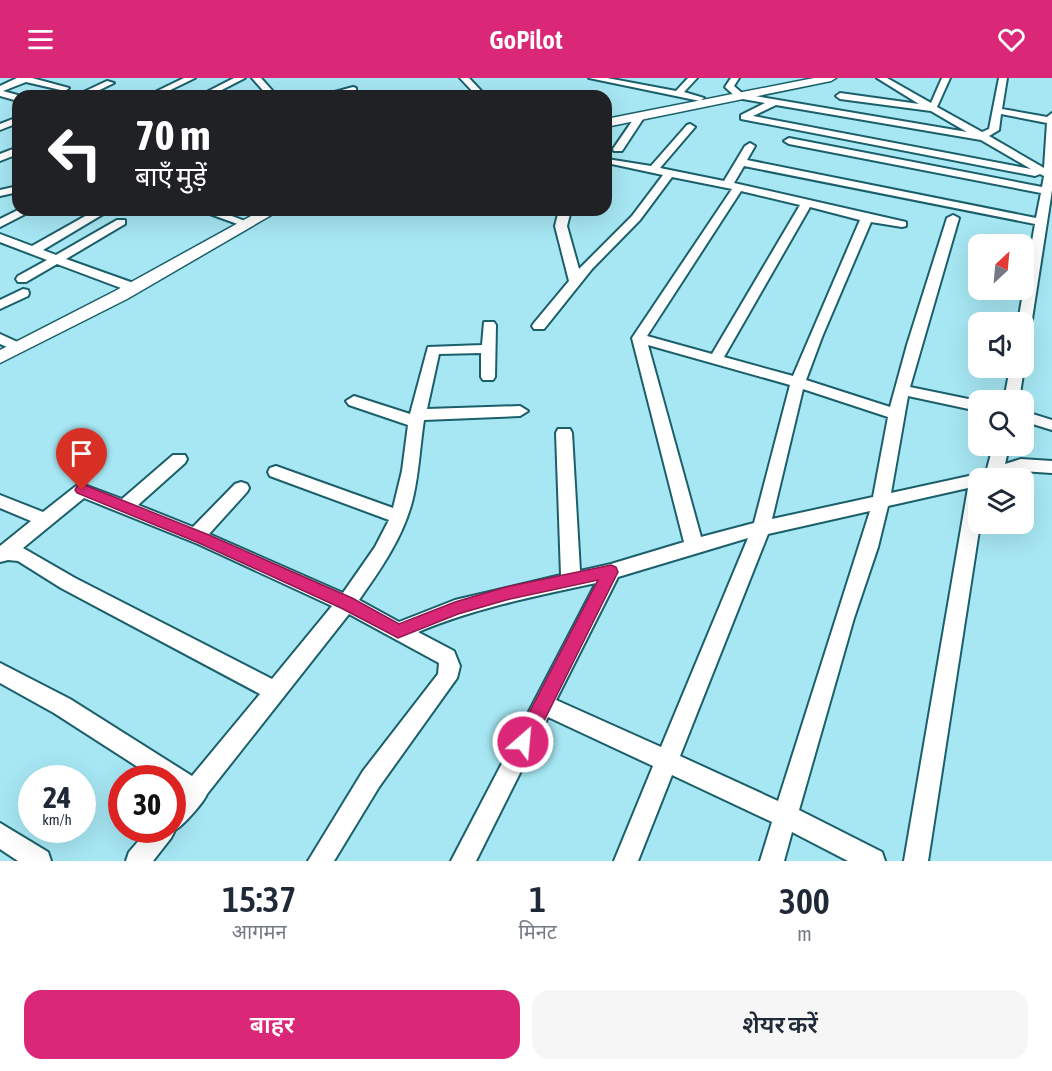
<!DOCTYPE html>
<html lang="hi">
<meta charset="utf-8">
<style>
body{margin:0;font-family:"Asap Condensed","Noto Sans Devanagari",sans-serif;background:#f6f6f7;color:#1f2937;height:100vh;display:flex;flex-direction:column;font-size:22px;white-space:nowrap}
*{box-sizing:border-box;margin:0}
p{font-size:20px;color:#747a83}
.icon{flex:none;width:33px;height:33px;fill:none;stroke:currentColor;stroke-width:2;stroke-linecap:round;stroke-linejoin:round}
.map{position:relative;height:783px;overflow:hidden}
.panel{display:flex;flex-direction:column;background:#fff;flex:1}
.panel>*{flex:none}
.banner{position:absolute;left:12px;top:12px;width:600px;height:126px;border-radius:18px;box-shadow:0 6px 24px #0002;background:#202124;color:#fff;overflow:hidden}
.needle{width:39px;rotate:26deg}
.tools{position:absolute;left:968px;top:156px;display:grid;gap:12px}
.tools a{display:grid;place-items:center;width:66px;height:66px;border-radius:12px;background:#fff;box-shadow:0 6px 24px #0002;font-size:30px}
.speed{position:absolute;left:18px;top:687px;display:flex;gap:12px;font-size:30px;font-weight:700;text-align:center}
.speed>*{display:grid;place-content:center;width:78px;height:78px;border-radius:50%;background:#fff;box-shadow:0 6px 24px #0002;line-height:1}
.speed small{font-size:15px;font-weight:400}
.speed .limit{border:9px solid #d22;background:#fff;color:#111}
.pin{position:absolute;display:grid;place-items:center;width:51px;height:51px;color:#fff;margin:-62px -26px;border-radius:50% 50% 50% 0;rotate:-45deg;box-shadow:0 0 6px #0007}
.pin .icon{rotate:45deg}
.me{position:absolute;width:66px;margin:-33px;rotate:27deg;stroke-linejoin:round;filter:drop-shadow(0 0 4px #0008)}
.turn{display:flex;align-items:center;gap:21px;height:126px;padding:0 24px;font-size:27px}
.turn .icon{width:78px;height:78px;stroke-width:2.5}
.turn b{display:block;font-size:42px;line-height:51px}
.eta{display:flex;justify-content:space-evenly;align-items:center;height:102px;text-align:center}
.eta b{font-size:36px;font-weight:600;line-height:42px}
.button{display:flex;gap:12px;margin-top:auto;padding:12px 24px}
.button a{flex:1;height:69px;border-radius:18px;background:#db2777;color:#fff;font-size:24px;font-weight:600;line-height:69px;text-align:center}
.button a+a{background:#f6f6f7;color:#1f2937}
header{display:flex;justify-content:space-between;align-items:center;height:78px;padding:0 24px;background:#db2777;color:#fff;font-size:27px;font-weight:600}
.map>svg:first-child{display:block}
</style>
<header><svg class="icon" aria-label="menu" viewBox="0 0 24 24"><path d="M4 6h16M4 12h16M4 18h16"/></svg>GoPilot<svg class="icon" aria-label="heart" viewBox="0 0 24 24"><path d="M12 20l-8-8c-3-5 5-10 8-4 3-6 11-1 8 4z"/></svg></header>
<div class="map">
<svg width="1052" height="783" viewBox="0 0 1052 783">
<rect width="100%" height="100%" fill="#a6e7f3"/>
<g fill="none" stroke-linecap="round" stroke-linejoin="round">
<g stroke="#1b5f6a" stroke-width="4">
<path id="minor" d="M17 0H32L69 10 65 13 26 4 3 13 21 18H18V23L0 18V8Z
M184 0H195L158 18H147Z
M234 0H245L210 18H199Z
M252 0H261L277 18H268Z
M460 0H469L486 18H477Z
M589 0H607L676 13 688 0H697L684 14 704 20 700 23Z
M731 0H739L734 8 743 16 967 54 931 33 840 21 836 18 840 15 919 26 877 0H887L931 25 942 0H950L937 29 982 54 989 51 999 0H1007L1002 31 1047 39 1052 35V112L1030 254 1023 258V244H1018L1035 146 744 88 734 105 906 144V148L902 149 871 144 822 259 806 302 890 329 907 267 947 140 953 137 959 140 910 309 978 323V333L908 318 891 415 978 396 987 391 993 368H1009L1005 386 1021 381 1052 383V395L1021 393 997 400H978V446H980L928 783H904L968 410 888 428 878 469 854 540 799 732 882 774 885 783H848L792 754 784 783H760L772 744 672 697 638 783H614L653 688 548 639 476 783H451L596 505C535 518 476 530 418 554L454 573 460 588 457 600 379 709 334 783H308L363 693 438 596 439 585 349 536 207 716C204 724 183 748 175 752L171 760 153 783H126L129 774 148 752H172V722L178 716 172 712V700H155L54 635 0 605V585L70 621 192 698 260 616 61 510 18 483 8 482 0 484V468L31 443 0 430V417L43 434 76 408 82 406 122 421 173 377H185L187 381 185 385 138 427 193 449 235 406 241 404 247 406 249 410 247 414 209 456 343 515 375 469 389 442 270 398 268 394 270 390 276 388 393 430 402 393 408 347 349 327 346 323 354 318 410 336 428 269 482 267 484 244H494L496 247 495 299 493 302H483L481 299V275L439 276 427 331 520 328 528 333 520 338 424 342C420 368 419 394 413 420 404 458 381 491 359 522L399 544 455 522 561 497 556 355 558 351H570L572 355 580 493 611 486 684 464 632 260 732 111 672 99 640 142 592 191 544 251H534L532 248 534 245 569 203 555 148 559 132H571L567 148 579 191 632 138 663 97 607 85V81L651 88 687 47 690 46 695 49 660 90 724 103 745 68 750 65 755 68 747 82 1036 140 1041 115 789 66 784 63 789 60 1042 109 1044 98 1040 96 1035 98 741 41V37L765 25 737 20 725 9ZM776 27 981 62 1031 91 753 38ZM1001 36 1047 45 1044 90 989 58 999 52ZM741 113 800 127 712 276 647 258ZM810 129 860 142 793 298 724 279ZM648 267 790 307 754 445 701 459ZM803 311 888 339 873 419 772 441ZM84 420 198 466 332 528 272 601 75 500 23 470ZM870 433 778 723 680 678 768 456ZM748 460 661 669 556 622 618 499Z
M107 3 114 5 87 18H75Z
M353 9 356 10V14L337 18H320Z
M637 36 645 38 622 73H614L613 71Z
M18 39V45L0 52V46Z
M18 69V76L0 83V76Z
M18 108V114L0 118V112Z
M18 132H33L0 149V141Z
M96 132H110L43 172 56 177 117 142H125V146L66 181 139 207 140 210 139 213H129L57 186 26 204H18L16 201 18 198 47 182 0 164V156L32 168Z
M199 132H216L253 146 247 149 243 148Z
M23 211 28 212 29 215 28 218 0 231V222Z
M0 256 24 267 26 270 19 274 0 266Z
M1023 288 1024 290 1019 322H1004L1010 290Z
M1023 333 1052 342V352L1023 343Z
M0 745 48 774 51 783H18L0 771Z"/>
</g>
<g stroke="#1b5f6a" stroke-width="3">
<path id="tertiary" d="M814 0H836L831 3 606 49V41Z
M262 132H280L127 221 0 285V272L115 213Z"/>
</g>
<use href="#minor" fill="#fff" fill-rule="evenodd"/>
<use href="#tertiary" fill="#fff" fill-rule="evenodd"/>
</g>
<path fill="#db2777" stroke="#8e194d" stroke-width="1.5" d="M82 406 209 457 352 520 399 546 455 524 506 509 611 487 616 489 618 494 530 671 523 673 517 671 514 664 517 658 598 502 506 522 458 536 398 560 341 530 199 465 77 415 75 412 77 408Z"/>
</svg>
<div class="tools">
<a><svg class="needle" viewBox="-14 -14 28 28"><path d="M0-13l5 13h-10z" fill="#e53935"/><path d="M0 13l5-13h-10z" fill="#747a83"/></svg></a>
<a><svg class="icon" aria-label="sound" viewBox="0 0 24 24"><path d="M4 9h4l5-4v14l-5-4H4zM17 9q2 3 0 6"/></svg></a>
<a><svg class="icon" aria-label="search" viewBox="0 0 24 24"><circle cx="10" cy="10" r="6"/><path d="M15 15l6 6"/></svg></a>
<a><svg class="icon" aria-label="layers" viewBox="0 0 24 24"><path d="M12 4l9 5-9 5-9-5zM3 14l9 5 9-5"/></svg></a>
</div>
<div class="speed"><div>24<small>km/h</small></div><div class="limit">30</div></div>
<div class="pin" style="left:82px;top:412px;background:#d93025"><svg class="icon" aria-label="arrive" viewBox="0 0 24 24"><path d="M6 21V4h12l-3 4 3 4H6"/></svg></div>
<svg class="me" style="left:523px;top:664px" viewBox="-20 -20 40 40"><circle r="17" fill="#db2777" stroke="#fff" stroke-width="3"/><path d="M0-11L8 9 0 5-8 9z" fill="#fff"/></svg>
<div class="banner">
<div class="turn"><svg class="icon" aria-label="left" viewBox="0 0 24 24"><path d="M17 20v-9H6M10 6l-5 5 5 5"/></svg><div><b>70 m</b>बाएँ मुड़ें</div></div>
</div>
</div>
<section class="panel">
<div class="eta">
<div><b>15:37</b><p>आगमन</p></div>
<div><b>1</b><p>मिनट</p></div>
<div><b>300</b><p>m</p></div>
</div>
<div class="button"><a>बाहर</a><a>शेयर करें</a></div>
</section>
